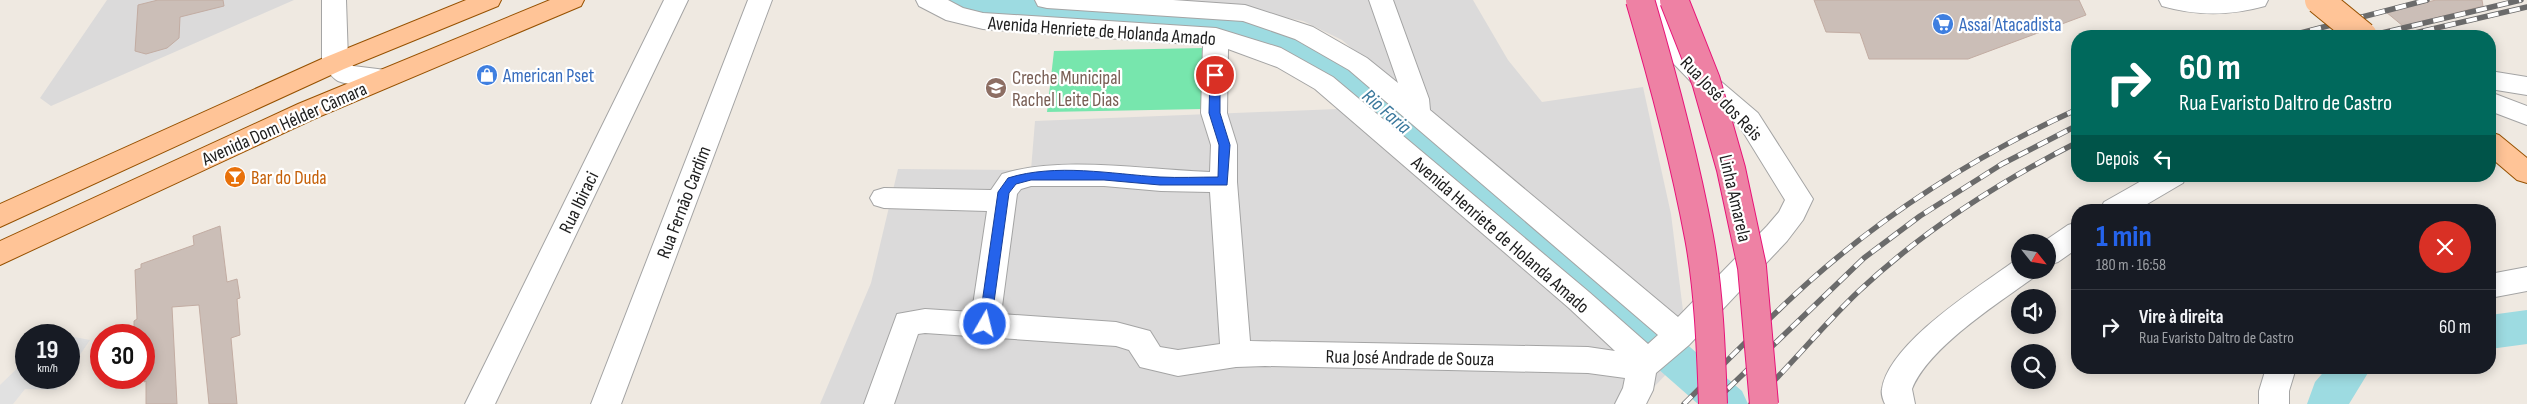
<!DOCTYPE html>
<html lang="pt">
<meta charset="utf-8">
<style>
body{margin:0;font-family:"Sofia Sans Condensed",sans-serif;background:#20242c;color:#f1f3f6;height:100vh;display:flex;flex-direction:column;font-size:19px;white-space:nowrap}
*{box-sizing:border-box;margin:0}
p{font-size:16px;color:#9ea1a6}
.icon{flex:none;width:28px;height:28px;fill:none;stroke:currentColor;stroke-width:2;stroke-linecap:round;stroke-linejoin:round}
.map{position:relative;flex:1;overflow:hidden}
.side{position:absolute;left:2071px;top:204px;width:425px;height:170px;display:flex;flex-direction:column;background:#171b24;border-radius:20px;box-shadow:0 2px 12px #0003}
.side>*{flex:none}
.guide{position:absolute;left:2071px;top:30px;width:425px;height:152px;border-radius:20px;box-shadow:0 2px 12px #0003;background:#00695c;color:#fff;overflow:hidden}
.needle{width:32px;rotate:120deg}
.fabs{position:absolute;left:2011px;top:234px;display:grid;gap:10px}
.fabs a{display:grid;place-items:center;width:45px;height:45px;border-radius:50%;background:#171b24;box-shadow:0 2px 12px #0003;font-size:25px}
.speed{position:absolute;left:15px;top:324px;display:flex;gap:10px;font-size:25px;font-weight:700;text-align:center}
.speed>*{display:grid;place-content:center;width:65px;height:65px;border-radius:50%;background:#171b24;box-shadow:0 2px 12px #0003;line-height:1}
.speed small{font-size:12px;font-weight:400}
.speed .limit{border:8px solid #d22;background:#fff;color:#111}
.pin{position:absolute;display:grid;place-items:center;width:42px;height:42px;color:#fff;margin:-21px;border:2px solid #fff;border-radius:50%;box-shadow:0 1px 5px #0007}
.me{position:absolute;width:55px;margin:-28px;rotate:8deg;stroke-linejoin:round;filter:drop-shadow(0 0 4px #0008)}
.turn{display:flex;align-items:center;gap:18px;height:105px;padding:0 25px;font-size:22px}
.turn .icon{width:65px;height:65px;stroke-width:2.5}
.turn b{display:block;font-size:35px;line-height:42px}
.then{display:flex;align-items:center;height:48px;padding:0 25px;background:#0003;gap:10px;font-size:19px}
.round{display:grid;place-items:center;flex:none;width:52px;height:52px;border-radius:26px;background:#20242c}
.head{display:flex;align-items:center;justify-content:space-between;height:85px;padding:0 25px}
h1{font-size:30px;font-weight:700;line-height:38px;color:#2563eb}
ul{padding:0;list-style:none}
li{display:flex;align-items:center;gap:15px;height:75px;padding:0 25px;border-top:1px solid #363941}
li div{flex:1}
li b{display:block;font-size:19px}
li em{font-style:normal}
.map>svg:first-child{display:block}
</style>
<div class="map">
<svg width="2527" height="404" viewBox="0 0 2527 404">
<rect width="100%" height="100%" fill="#efe9e1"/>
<path fill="#dbdada" d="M107 0H294L51 106 40 98Z
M1161 0H1473L1508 60 1542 102 1643 87 1671 214 1688 351 1638 404H820L871 283 898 169 1031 170 1035 121 1337 109 1375 68 1342 40 1303 21 1237 8Z"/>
<path fill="#77e6ad" d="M1204 48 1203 109 1047 112 1054 51Z"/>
<path fill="#e1e1e1" d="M69 336 90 340 69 371Z
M26 360V378H64L56 390 25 389 13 404H0V385Z"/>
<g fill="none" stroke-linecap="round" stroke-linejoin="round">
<path fill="#9ddbe1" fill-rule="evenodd" d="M949 0H1043L1227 14 1285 28 1327 46 1361 69 1742 391 1748 404H1698L1337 87C1297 58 1274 48 1227 36L999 19 953 8Z
M2527 310V344L2490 349V315Z
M2327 368H2371L2349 404H2307L2315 382Z"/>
</g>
<path fill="#cbbeb7" stroke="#c2aca2" d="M158 0H223L224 6 180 17 179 38 167 48 146 54 135 51 138 5Z
M1814 0H2079L2086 15 1968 59H1869L1860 33 1826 32Z
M2436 0H2482L2483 6 2403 26 2386 12Z
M220 226 227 282 237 279 240 298 237 299 240 335 231 338 237 404H209L199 305 172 307 177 404H146V381L144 382V335H134V321L137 319 135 270 141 268V264L194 245 193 236Z"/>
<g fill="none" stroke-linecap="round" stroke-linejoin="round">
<g stroke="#a4a4a4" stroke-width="2">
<path id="minor" d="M322 0H346L348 60 353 66 394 71 398 77 394 83C382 87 350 86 338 81 332 78 326 69 322 63Z
M664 0H688L495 404H465Z
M748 0H772L621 404H591Z
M916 0H948L963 8 983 13 1216 28 1281 48 1333 77 1589 292 1648 344 1658 335 1349 70 1295 39 1243 21 1047 8 1038 6 1035 0H1173L1245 5 1313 27 1367 58 1398 83 1369 0H1393L1429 99 1430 110 1678 317 1767 226 1779 212 1785 200 1740 127 1700 91 1672 62 1646 0H1670L1692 52 1718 79 1758 113 1813 199 1803 220 1787 241 1689 345 1656 373 1653 390 1646 404H1615L1623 388 1625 378 1588 373 1265 366 1236 367 1178 376 1140 367 1129 350 1116 346 925 333 918 334 894 404H864L897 314 925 309 972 312 987 211 884 208 874 205 870 198 874 191 884 188 991 190 1002 174C1062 155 1146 170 1210 172L1211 145 1201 113 1203 45 983 29 946 20 919 6ZM1228 49 1277 67 1315 89 1569 308 1615 351 1588 347 1250 341 1237 182V145L1227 113ZM1031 186H1104L1161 191 1210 192 1220 344 1178 350 1160 347 1150 331 1116 322 1001 314 1017 194 1021 189Z
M2159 0H2268L2265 6C2229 16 2197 16 2162 6Z
M2490 71 2527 77V95L2490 89Z
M2490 92 2527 106V125L2490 111Z
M2150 176H2186L2183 183 2137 210H2100L2104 202Z
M2078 222V248L2058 262 2048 265V242H2043L2068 225Z
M2020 260V270H2037L2033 278C1997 304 1928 348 1912 389L1915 404H1885C1883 400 1881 393 1882 389 1889 343 1977 288 2013 262Z
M2527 267V291L2490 298V274Z
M2266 368H2296L2289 391V404H2259V391Z"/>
</g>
<g stroke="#965100" stroke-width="2">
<path id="major" d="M466 0H501L498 6 344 69 0 227V204L326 57Z
M550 0H584L581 6 316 118 0 265V241L298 104Z
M2490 132 2499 135 2527 158V183L2517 180 2490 157Z"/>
</g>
<use href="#minor" fill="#fff" fill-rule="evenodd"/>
<use href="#major" fill="#ffc497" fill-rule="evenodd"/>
<g stroke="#6b6b6b" stroke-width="5.5">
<path id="rail" d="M2289 36 2427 0
M2369 36 2521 0
M2402 36 2527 7
M1684 404C1726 362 1767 319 1811 280 1891 209 1981 153 2078 109
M1712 404 1864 258 1920 216 2002 164 2078 125
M1751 404C1789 368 1821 327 1859 291 1924 230 1999 182 2078 142"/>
</g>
<use href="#rail" stroke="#fff" stroke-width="4" stroke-dasharray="11" stroke-linecap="butt"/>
<g stroke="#965100" stroke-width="30" stroke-linecap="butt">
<path id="major-bridge" d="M2319 0 2363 36"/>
</g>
<g stroke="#e81378" stroke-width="30" stroke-linecap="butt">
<path id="highway-bridge" d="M1640 0C1663 78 1684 157 1699 237 1709 291 1711 349 1713 404
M1674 0 1706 81 1731 169 1752 267 1764 404"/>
</g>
<use href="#major-bridge" stroke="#ffc497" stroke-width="28"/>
<use href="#highway-bridge" stroke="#ee81a4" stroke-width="28"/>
</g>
<path fill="#2563eb" stroke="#184099" d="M1215 71 1220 75V113L1230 145 1227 185H1160L1104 180H1031L1016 184 1009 193 991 324 989 327H981L979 324 998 192 1008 178C1056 163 1111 174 1160 177 1179 178 1198 177 1218 177L1219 145 1209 113 1210 75Z"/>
<defs>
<g id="supermarket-disc" transform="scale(1.125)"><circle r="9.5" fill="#3f7fe0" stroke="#fff"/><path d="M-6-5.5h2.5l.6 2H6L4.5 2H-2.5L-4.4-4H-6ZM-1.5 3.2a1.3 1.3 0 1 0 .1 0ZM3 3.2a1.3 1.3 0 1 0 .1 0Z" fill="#fff"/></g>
<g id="shop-disc" transform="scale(1.125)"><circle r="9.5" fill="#3f7fe0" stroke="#fff"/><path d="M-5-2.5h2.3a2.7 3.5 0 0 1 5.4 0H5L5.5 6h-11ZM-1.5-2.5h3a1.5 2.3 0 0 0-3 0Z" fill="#fff"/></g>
<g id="school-disc" transform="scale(1.125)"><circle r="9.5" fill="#8d6e63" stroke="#fff"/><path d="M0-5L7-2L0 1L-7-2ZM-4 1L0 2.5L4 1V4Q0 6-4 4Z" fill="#fff"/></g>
<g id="bar-disc" transform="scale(1.125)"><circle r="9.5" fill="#e8710a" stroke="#fff"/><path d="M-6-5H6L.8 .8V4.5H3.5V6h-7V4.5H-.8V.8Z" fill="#fff"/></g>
</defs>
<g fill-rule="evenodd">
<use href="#supermarket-disc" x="1943" y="24"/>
<use href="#shop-disc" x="487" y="75"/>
<use href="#school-disc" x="996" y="88"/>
<use href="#bar-disc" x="235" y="177"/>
</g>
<g text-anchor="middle" stroke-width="4.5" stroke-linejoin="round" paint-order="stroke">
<g font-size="19" fill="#366cbe" stroke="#fff" text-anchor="start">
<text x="1959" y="31">Assaí Atacadista</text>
<text x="503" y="82">American Pset</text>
</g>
<g font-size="19" fill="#1d1d1d" stroke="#fff">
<text transform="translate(1102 30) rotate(4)" y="7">Avenida Henriete de Holanda Amado</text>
<text transform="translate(1722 98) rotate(46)" y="7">Rua José dos Reis</text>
<text transform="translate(284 123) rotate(-24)" y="7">Avenida Dom Hélder Câmara</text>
<text transform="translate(1736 198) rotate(77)" y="7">Linha Amarela</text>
<text transform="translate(578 202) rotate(-64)" y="7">Rua Ibiraci</text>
<text transform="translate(683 202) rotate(-69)" y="7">Rua Fernão Cardim</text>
<text transform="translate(1501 234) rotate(41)" y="7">Avenida Henriete de Holanda Amado</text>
<text transform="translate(1410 357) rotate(1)" y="7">Rua José Andrade de Souza</text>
</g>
<g font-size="19" fill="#785e54" stroke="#fff" text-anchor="start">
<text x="1012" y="84">Creche Municipal<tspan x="1012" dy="22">Rachel Leite Dias</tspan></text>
</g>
<g font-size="19" fill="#c56008" stroke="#fff" text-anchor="start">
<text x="251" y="184">Bar do Duda</text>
</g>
<g font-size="20" font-style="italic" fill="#3a789c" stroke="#fff">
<text transform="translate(1387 111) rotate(41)" y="7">Rio Faria</text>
</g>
</g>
</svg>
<div class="fabs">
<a><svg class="needle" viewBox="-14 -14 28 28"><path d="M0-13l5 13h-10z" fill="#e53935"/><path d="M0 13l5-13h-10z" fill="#9ea1a6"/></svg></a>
<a><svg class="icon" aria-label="sound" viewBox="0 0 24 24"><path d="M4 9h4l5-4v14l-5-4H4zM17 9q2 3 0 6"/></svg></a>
<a><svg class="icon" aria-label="search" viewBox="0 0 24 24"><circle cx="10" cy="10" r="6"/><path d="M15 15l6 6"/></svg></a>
</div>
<div class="speed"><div>19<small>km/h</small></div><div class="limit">30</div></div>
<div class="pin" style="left:1215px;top:75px;background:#d93025"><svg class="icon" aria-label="arrive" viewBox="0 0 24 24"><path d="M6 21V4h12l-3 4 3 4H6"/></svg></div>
<svg class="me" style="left:985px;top:324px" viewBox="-20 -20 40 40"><circle r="17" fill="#2563eb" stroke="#fff" stroke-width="3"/><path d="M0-11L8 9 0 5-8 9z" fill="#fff"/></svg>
<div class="guide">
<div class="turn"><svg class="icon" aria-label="right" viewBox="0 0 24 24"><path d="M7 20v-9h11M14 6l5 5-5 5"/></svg><div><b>60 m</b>Rua Evaristo Daltro de Castro</div></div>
<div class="then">Depois<svg class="icon" aria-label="left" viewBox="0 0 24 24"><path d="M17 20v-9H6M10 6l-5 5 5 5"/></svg></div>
</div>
<section class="side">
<div class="head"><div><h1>1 min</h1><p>180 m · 16:58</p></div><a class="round" style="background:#d93025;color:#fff"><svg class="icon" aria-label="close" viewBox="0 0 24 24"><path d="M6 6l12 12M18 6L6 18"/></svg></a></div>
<ul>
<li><svg class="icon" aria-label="right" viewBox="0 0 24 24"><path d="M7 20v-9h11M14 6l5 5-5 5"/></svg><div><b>Vire à direita</b><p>Rua Evaristo Daltro de Castro</p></div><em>60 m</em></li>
</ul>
</section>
</div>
